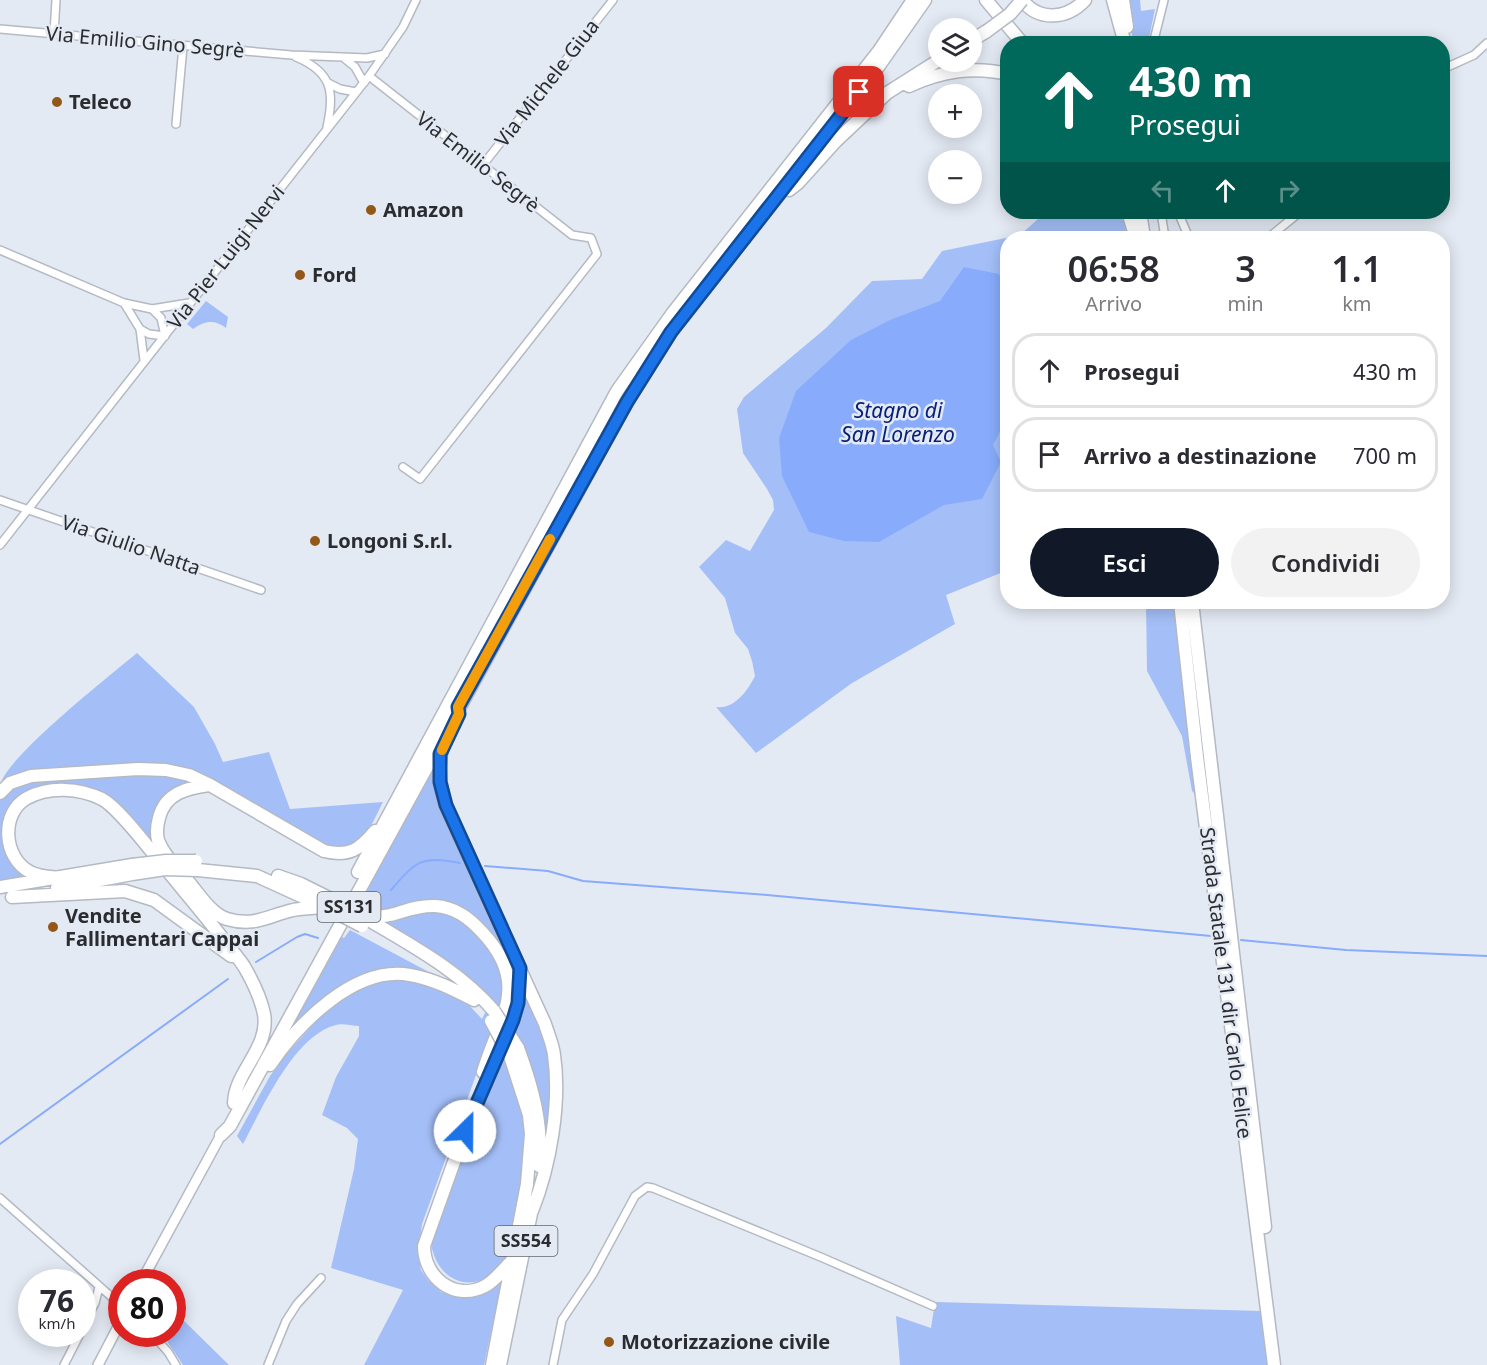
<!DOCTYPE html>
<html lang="it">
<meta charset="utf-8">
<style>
body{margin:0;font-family:"Noto Sans",sans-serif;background:#f2f2f3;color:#2b2b33;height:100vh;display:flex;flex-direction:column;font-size:22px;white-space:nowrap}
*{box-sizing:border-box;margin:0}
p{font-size:20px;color:#7c7c81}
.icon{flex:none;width:33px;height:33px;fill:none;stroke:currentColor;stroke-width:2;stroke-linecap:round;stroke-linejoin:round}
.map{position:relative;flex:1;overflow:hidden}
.side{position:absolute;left:1000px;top:231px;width:450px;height:378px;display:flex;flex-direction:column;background:#fff;border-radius:24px;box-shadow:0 3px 15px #0003}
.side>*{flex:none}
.banner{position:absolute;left:1000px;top:36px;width:450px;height:183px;border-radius:24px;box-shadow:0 3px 15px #0003;background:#00695c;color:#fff;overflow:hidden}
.tools{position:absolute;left:928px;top:18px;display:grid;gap:12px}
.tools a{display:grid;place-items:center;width:54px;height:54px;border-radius:50%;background:#fff;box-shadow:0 3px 15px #0003;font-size:30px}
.speed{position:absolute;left:18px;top:1269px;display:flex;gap:12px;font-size:30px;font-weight:700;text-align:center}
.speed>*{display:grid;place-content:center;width:78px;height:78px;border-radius:50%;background:#fff;box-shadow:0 3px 15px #0003;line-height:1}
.speed small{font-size:15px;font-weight:400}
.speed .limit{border:9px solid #d22;background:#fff;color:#111}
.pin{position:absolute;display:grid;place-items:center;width:51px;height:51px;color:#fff;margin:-26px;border-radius:12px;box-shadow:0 3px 9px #0006}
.me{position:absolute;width:66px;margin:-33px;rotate:23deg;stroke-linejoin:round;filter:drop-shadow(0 0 4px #0008)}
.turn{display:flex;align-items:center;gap:21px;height:126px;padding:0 30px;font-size:27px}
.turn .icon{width:78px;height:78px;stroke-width:2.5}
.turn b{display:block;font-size:42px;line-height:51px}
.lanes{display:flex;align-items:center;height:57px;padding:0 30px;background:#0003;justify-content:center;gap:30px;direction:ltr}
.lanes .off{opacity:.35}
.eta{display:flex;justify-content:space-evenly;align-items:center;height:102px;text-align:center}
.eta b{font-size:36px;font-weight:600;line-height:42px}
.primary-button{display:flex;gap:12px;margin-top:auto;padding:12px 30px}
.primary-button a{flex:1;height:69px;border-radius:36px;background:#111827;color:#fff;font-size:24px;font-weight:600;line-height:69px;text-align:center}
.primary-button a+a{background:#f2f2f3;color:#2b2b33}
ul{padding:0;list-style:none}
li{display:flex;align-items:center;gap:18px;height:75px;margin:0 12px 9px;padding:0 18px;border:3px solid #e1e1e2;border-radius:24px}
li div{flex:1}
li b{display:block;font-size:22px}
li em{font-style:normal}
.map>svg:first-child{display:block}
</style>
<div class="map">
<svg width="1487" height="1365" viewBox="0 0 1487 1365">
<rect width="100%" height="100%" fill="#e4eaf4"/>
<path fill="#a4bff8" d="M1128 0H1140L1141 11 1155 9 1148 43H1133Z
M1046 212H1118L1124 222 1128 238H1008V570L946 595 955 624 852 683 756 753 716 707C734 710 748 690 755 676L752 661 748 649 735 633 725 598 699 567 726 540 750 551 774 510 773 500 767 489 743 453 737 409 744 397 826 328 872 281 922 279 942 251 1020 235Z
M206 301 228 317 226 328C214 319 205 321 193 329L187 324Z
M1146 602H1175L1197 796 1192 791 1182 736 1147 671Z
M137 653 194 707 215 744 223 762 269 752 290 809 383 802C369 829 363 853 327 845L211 778 160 763 66 767 17 775 0 787C0 762 113 673 137 653Z
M435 759V775L515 969 516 995 510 969 450 903 378 913 364 912 357 907Z
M172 774 193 780 159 806 163 855 118 806 65 784 48 785 27 793 11 805 3 817V841L6 856 18 870 30 878 0 881V800C9 788 21 784 34 779Z
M427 910 454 916 476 930 498 961 506 1000 480 1064 422 1224 418 1253 421 1270 428 1280 441 1292 458 1297 476 1296 502 1280 484 1365H364L403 1290 331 1268 354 1169 358 1139 347 1128 322 1115 336 1077 359 1036V1026C352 1026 342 1023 336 1025 294 1035 262 1109 243 1144L237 1136 270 1076 282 1059 330 1006 343 995 389 977 410 978 443 988 465 1001 482 1019 491 1001 468 978 445 960 378 922Z
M350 930 427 971 428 973C358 954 324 998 281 1044L339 935 344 938Z
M524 989 549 1050 553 1073 547 1149 536 1082 527 1056 512 1028Z
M502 1053C512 1076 526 1102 527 1128 529 1171 516 1215 507 1257 484 1296 439 1289 431 1244L459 1161Z
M935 1302 1262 1311 1268 1365H900L896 1316 931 1328Z
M173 1310 229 1365H183L162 1334H172Z"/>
<path fill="#88acfb" d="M964 267 999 274 1008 299V416L993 445 1001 462 982 499 944 505 879 542 844 541 809 532 782 476 779 438 796 391 851 340 890 320 940 301Z"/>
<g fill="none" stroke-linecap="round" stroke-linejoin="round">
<path stroke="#88acfb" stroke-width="2" d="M485 866 548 871 583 881 767 895 1211 936
M391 890C417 860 421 856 460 863
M1241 940 1346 950 1487 956
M256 962 297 937 305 934 318 938
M0 1144 228 979"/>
<g stroke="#b4b9c3" stroke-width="10">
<path id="street" d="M0 29 291 55 367 58 385 54
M54 34 56 0
M1153 44 1164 0
M296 57C332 72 335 92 327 127
M344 58 355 67 364 83
M1443 69 1474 55 1487 43
M369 76 572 235 591 238 597 254 420 479 403 467
M328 83 340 89 356 92
M176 124 183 46
M482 166 613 0
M1161 212 1165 238
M1178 212 1189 238
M1268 238 1300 212
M0 250 124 303 152 309 189 303
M124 303 140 329 144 360
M152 309 161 318 165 336
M140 329 149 334 165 336
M0 500 261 590
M0 545 369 76 403 27 416 0
M0 1198 115 1300
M82 1328 95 1303 99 1287
M152 1334 168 1352 176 1365
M64 1365 80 1334
M268 1365 286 1321 297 1304 321 1278
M553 1365 562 1320 593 1274 635 1196 647 1187 653 1188 823 1258 933 1306"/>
</g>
<g stroke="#b4b9c3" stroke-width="12">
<path id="secondary" d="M141 1282 221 1135
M98 1365 122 1319"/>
</g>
<g stroke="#b4b9c3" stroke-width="15">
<path id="highway" d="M986 0 1023 44
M1022 0C1039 22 1067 19 1085 0
M1113 0 1125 44
M1123 0 1127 27
M972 40 987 31
M909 86C942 71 973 66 1008 74
M789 190 798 183 835 142 887 93 939 60
M1128 212 1136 238
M1140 212 1144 238
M1180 602 1197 757 1274 1365
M1192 602 1265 1227
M444 743C436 765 440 783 445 805L545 1024C548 1034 553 1045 554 1055 561 1103 550 1166 532 1211
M209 785C187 788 165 793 159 818 157 825 156 832 158 840 163 855 178 869 188 881 198 893 211 914 227 919 255 927 267 916 293 910 303 908 315 908 325 907
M0 793 10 783 31 776 138 769 166 770 189 775 210 785 324 851C349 857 359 850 375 831
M198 870 257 876 325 907
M358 872 617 391 672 314 879 51 913 0
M278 876 301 884 329 898
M61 878C51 877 39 877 30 872 3 858 0 813 27 798 50 786 79 788 102 799 119 808 149 849 163 865 183 890 204 914 223 939 230 949 239 958 245 968 253 982 261 999 264 1014 270 1048 235 1071 234 1103
M0 887 132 865
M57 888 132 874
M12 897 125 891 154 900 231 956
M363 917C372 917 381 917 390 915 405 911 420 905 435 906 455 907 469 918 482 932 531 984 500 1016 483 1072
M364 917C410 945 459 970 494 1011
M518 1048C532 1086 543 1124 539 1166
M270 1065C298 1024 355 965 410 975 433 979 453 989 474 1000
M221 1135 230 1126 627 402 671 332 871 77 925 0
M513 1260C504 1268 496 1280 485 1286 455 1302 424 1278 424 1246L465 1131 513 1020 518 1003 520 970
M492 1365 527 1184 531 1134 529 1115 510 1056
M500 1365 533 1204"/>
</g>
<use href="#street" stroke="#fff" stroke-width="7"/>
<use href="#secondary" stroke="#fff" stroke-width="9"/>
<use href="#highway" stroke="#fff" stroke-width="12"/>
<g stroke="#b4b9c3" stroke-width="15" stroke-linecap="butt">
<path id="highway-bridge" d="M987 31 1010 14 1022 0
M132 865 166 861H196
M132 874 165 869 198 870
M329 898 363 917
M335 912 362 926
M494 1011 518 1048
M491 1021 510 1056"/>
</g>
<use href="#highway-bridge" stroke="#fff" stroke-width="12"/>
</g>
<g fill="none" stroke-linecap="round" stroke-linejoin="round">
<g stroke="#114b97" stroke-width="15">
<path id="route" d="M465 1131 513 1020 518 1003 520 968 446 805 440 782V754L459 714 458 707 627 402 671 332 859 92"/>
</g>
<use href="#route" stroke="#1a73e8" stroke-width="10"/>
<path stroke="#f59e0b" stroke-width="10" d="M442 750 459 714 458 707 550 539"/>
</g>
<g fill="#935817" stroke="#e4eaf4" stroke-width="2">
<circle cx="57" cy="102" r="6"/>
<circle cx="371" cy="210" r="6"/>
<circle cx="300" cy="275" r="6"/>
<circle cx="315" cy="541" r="6"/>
<circle cx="53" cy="927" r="6"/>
<circle cx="609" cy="1342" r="6"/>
</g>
<g text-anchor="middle" stroke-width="5" stroke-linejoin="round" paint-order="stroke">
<g fill="#e4eaf4" stroke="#62656b" stroke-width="1.5">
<rect x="317.5" y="892" width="63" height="30" rx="4.5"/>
<rect x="494.5" y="1226" width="63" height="30" rx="4.5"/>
</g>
<g font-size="18" font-weight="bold" fill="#2a2c30">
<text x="349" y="913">SS131</text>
<text x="526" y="1247">SS554</text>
</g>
<g font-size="20" fill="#2a2c30" stroke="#e4eaf4">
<text transform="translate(145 42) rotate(5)" y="7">Via Emilio Gino Segrè</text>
<text transform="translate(547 83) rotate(-52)" y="7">Via Michele Giua</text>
<text transform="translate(478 162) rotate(38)" y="7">Via Emilio Segrè</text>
<text transform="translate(226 257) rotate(-52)" y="7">Via Pier Luigi Nervi</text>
<text transform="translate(131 545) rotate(19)" y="7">Via Giulio Natta</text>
<text transform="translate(1226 983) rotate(83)" y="7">Strada Statale 131 dir Carlo Felice</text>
</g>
<g font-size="20" font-weight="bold" fill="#2a2c30" stroke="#e4eaf4" text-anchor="start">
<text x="69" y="109">Teleco</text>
<text x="383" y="217">Amazon</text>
<text x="312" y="282">Ford</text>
<text x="327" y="548">Longoni S.r.l.</text>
<text x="65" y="923">Vendite<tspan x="65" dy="23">Fallimentari Cappai</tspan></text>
<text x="621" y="1349">Motorizzazione civile</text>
</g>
<g font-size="21" font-style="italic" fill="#061f78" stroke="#e4eaf4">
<text x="898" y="418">Stagno di<tspan x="898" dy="24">San Lorenzo</tspan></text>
</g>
</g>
</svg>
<div class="tools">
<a><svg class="icon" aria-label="layers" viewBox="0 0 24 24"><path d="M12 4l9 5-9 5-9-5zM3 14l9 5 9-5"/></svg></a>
<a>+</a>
<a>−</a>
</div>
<div class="speed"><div>76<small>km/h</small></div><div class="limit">80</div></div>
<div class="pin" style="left:859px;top:92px;background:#d93025"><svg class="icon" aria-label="arrive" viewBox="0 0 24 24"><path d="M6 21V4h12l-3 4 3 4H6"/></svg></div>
<svg class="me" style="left:465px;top:1131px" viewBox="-20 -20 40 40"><circle r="19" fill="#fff"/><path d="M0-13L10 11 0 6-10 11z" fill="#1a73e8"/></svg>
<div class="banner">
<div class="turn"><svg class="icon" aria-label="ahead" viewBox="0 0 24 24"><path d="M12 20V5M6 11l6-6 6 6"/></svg><div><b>430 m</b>Prosegui</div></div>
<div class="lanes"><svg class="icon off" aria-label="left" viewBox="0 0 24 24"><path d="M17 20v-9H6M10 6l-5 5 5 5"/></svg><svg class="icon" aria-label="ahead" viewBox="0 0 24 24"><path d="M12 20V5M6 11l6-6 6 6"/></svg><svg class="icon off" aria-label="right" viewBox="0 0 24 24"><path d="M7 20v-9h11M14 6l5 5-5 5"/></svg></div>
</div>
<section class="side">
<div class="eta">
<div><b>06:58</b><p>Arrivo</p></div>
<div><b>3</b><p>min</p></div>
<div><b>1.1</b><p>km</p></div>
</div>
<ul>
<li><svg class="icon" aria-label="ahead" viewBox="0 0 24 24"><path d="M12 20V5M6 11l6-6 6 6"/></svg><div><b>Prosegui</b></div><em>430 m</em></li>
<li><svg class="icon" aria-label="arrive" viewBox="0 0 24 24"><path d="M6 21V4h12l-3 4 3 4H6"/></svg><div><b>Arrivo a destinazione</b></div><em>700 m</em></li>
</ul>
<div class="primary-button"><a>Esci</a><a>Condividi</a></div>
</section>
</div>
